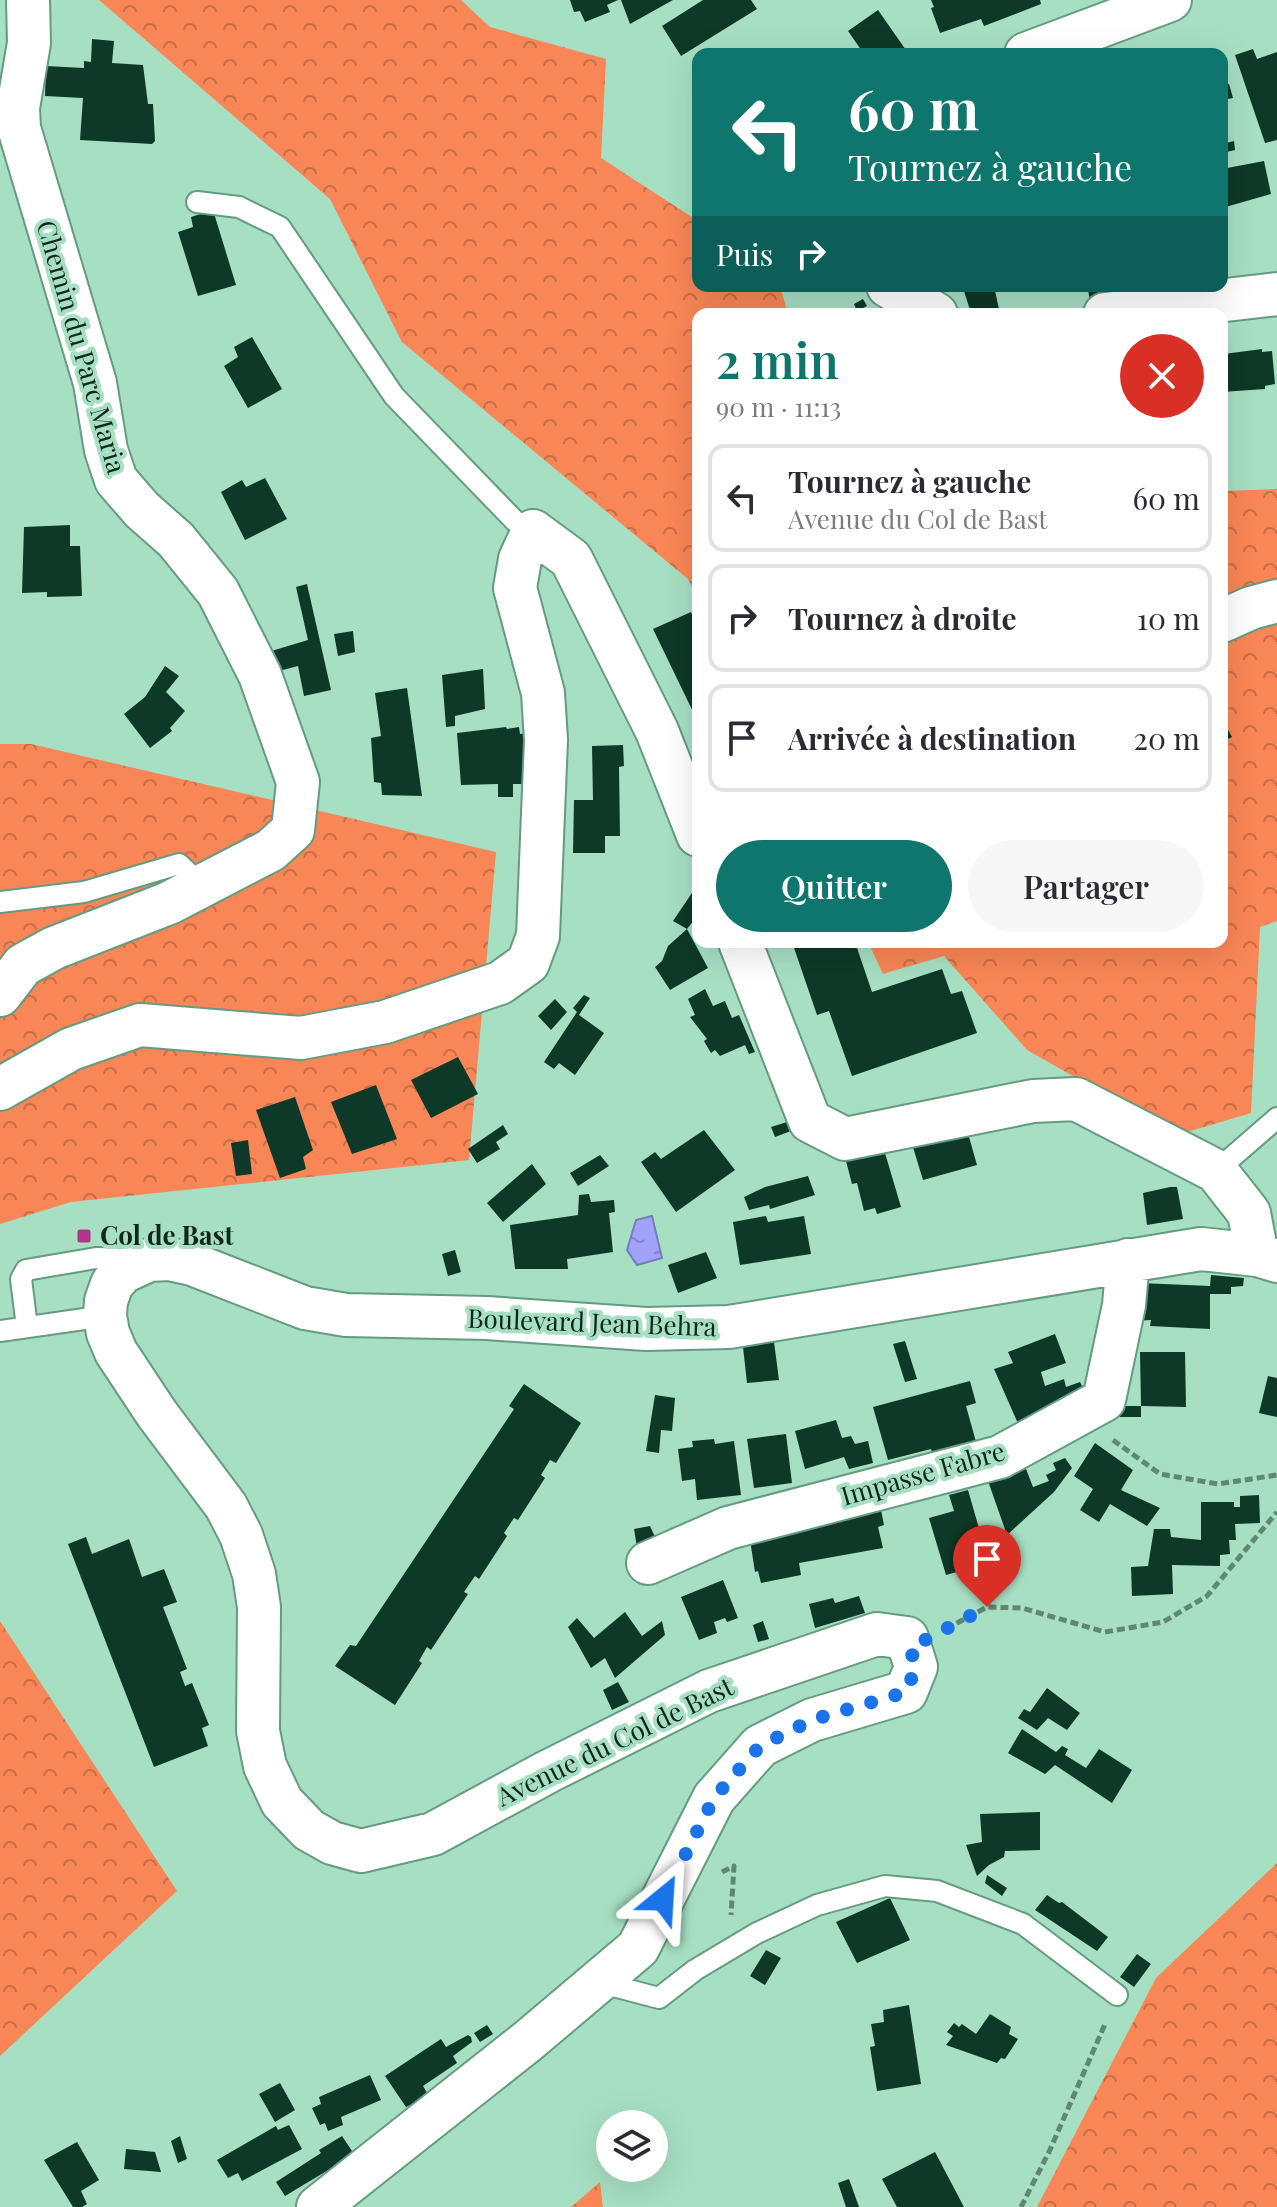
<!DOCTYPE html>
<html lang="fr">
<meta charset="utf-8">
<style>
body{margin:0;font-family:"Playfair Display",serif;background:#f7f7f7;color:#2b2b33;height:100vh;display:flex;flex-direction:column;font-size:30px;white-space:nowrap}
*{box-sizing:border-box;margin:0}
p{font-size:26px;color:#7c7c81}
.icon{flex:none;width:44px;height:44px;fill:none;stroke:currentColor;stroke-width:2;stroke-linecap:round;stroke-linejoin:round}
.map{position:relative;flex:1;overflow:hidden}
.drawer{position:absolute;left:692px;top:308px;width:536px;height:640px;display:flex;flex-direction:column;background:#fff;border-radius:16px;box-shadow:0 8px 32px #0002}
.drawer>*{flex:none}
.hud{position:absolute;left:692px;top:48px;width:536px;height:244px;border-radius:16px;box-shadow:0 8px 32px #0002;background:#0f766e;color:#fff;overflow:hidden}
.buttons{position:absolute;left:596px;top:2110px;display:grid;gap:16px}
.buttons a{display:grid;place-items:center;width:72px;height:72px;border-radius:50%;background:#fff;box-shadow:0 8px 32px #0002;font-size:40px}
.pin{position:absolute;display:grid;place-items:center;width:68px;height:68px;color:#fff;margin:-82px -34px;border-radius:50% 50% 50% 0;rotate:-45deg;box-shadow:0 0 8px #0007}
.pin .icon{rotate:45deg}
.me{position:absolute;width:88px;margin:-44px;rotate:27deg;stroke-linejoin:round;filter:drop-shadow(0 0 6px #0008)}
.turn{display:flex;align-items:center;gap:28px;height:168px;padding:0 24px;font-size:36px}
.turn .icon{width:104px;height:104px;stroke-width:2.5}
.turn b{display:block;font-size:56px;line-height:68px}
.then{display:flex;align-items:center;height:76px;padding:0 24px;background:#0003;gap:16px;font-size:30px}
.round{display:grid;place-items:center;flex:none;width:84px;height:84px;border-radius:42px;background:#f7f7f7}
.overview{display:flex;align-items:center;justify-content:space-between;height:136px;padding:0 24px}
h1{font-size:48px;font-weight:600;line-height:60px;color:#0f766e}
.primary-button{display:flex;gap:16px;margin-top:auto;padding:16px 24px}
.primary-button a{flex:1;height:92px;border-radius:48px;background:#0f766e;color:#fff;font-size:32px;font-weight:600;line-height:92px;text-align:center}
.primary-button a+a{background:#f7f7f7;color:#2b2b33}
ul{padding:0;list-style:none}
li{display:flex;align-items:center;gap:24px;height:108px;margin:0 16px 12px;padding:0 8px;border:4px solid #e1e1e2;border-radius:16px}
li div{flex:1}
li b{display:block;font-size:30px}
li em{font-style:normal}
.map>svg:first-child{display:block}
</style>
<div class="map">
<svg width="1277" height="2207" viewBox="0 0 1277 2207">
<defs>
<pattern id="forest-crowns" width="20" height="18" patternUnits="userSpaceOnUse" patternTransform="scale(2)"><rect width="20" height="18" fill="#f98656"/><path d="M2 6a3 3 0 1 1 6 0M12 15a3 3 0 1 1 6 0" fill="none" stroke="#c86e47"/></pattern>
<pattern id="water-ripples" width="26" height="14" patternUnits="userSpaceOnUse" patternTransform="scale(2)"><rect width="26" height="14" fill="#a2a2fa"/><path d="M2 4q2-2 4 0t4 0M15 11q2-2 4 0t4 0" fill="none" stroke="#8384ca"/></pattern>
</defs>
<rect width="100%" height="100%" fill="#a7dfc3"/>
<path fill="url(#forest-crowns)" d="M99 0H461L490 27 606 59 601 158 698 221V286H780L788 314H698V599L688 579 402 342 330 199Z
M1277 489V921L1260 927 1251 1113 1177 1135 1027 1050 944 956 883 974 868 942H1222V491Z
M0 744H31L496 852 469 1160 71 1202 0 1224Z
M0 1621 177 1891 0 2056Z
M1277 1863V2207H1037L1156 1978Z
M600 2182 603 2207H571Z"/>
<path fill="url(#water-ripples)" stroke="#767db8" stroke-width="2" d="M652 1216 662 1258 637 1265 627 1250 636 1220Z"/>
<path fill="#0e3827" d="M570 0H618L607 5 610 12 585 22 580 11 574 12Z
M621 0H673L630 24Z
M703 0H751L757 9 681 56 662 26Z
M931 0H1040L1041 4 984 26 981 19 940 33 931 8 934 7Z
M878 10 908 53 906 54H864L848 31Z
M92 39 114 41 112 63 143 65 148 104H153L155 141 152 144 80 140 83 98 45 96 46 66 84 68V61L91 62Z
M1253 49 1257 59 1277 52V140L1265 143 1235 55Z
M1229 84 1233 98 1222 100V86Z
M1234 141 1235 150 1222 153V144Z
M1264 161 1271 194 1222 208V169Z
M213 210 236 285 198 296 178 232 193 227 191 217Z
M950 286H994L999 309 970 310 963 288 958 289Z
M1013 286H1032L1033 287 1015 291Z
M1087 286H1127L1129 294 1090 300Z
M863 299 867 306 857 311 854 304Z
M252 337 282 389 248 408 224 366 238 357 234 347Z
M1262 349V352L1272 351 1275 384 1265 386V389L1222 392V374L1225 373 1224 354Z
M265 478 287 519 245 540 221 492 242 480 246 487Z
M70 525V546H80L82 596 47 597V592L22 593 24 527Z
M307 584 331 690 304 696 298 666 275 672 268 652 308 640 296 587Z
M691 612 698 627V722L653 629Z
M353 631 355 652 338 656 334 634Z
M165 666 179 676 166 692 185 711 170 728 172 731 150 748 124 714 145 697Z
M483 669 485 709 455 716V726L446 727 442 675Z
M407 688 422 796 382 795 381 783 374 782 371 738 381 736 375 693Z
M1222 719 1232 737 1222 742Z
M506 727 507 729 519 727 520 734 530 733 533 744 523 748 526 784H513V797H498V784L461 785 457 733Z
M623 745 624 766 619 767 620 836H605V853H573L574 800H593L592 746Z
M696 887 698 915 687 929 708 968 670 990 655 967 662 961 668 946 687 929 673 921Z
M792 942H855L872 992 942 969 951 994 962 991 977 1033 852 1076 829 1011 817 1015Z
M705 989 713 1006 725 1001 732 1018 739 1015 755 1052 749 1054 745 1045 720 1056 715 1050 711 1053 704 1041 707 1039 690 1017 695 1015 688 999Z
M584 995 590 998 579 1015 604 1033 575 1075 559 1063 554 1069 544 1062 577 1012 573 1008Z
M555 999 567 1012 551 1030 538 1016Z
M458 1057 478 1094 431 1118 411 1080Z
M376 1085 397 1139 352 1154 331 1102Z
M295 1097 313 1150 303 1157 306 1169 280 1178 256 1110Z
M787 1122 791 1131 775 1137 771 1127Z
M503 1125 508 1134 496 1142 500 1149 477 1163 468 1149Z
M704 1130 735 1170 676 1212 641 1162 655 1152 661 1159Z
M967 1130 977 1165 923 1180 912 1144Z
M248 1140 252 1174 236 1176 231 1143Z
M885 1153 901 1207 877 1214 875 1208 864 1211 857 1183 852 1184 846 1161Z
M600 1155 609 1166 578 1186 570 1173Z
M532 1164 546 1184 503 1222 487 1203Z
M808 1176 815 1195 770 1209 769 1205 749 1210 744 1197 765 1187Z
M1170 1187H1177L1183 1219 1147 1225 1143 1193Z
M589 1194 591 1202 614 1200 615 1212 609 1213 613 1252 567 1259 568 1269H515L510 1225 578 1215 579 1195Z
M766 1216 768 1222 804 1216 811 1254 740 1265 733 1222Z
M455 1250 461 1272 448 1276 442 1254Z
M706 1252 717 1278 678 1293 668 1265Z
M1211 1275 1244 1278 1243 1286 1231 1287V1294H1210V1329L1150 1326 1151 1320 1135 1321 1140 1283 1210 1286Z
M1055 1334 1066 1363 1041 1372 1045 1386 1064 1379 1066 1387 1080 1382 1085 1392 1020 1428 994 1369 1013 1363 1008 1352Z
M905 1341 917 1379 905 1382 893 1344Z
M774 1342 779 1380 747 1383 743 1347Z
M1140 1352H1185L1186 1407 1141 1406Z
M1268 1376 1277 1378V1417L1259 1413Z
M970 1381 976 1403 966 1406 978 1449 935 1462 931 1449 888 1460 873 1407Z
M524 1384 581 1423 556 1463 550 1460 541 1475 545 1478 518 1520 514 1518 504 1533 507 1536 479 1579 475 1576 464 1592 468 1594 431 1650 427 1647 419 1661 422 1663 395 1705 335 1666 350 1645 356 1646 514 1409 509 1406Z
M655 1395 675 1398 672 1431 661 1430 659 1453 646 1451Z
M1120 1406H1141V1417H1118Z
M836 1420 842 1438 851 1436 855 1444 868 1441 873 1463 849 1469 844 1457 805 1469 795 1431Z
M786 1434 792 1483 754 1488 747 1439Z
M714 1439 715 1444 734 1441 741 1495 697 1500 695 1479 682 1481 678 1449 693 1447 692 1441Z
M1095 1443 1133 1470 1121 1490 1160 1508 1147 1526 1110 1504 1099 1522 1080 1510 1093 1489 1074 1476Z
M1065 1458 1072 1468 1054 1492 1007 1535 988 1481 1026 1469 1033 1487 1049 1481 1046 1475 1056 1470 1053 1463Z
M968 1490 989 1563 946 1575 929 1518 954 1511 949 1495Z
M1259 1495 1260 1523 1235 1524 1236 1540H1229L1230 1554 1220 1555V1566L1172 1565 1173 1594 1132 1596 1131 1567 1148 1566 1154 1529H1170L1171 1537 1201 1540V1502H1234V1507H1240V1496Z
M881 1510 884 1525 878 1527 883 1548 799 1563 801 1575 761 1583 758 1571 755 1572 750 1540Z
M650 1526 656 1539 637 1547 634 1529Z
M86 1537 92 1554 129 1539 142 1577 164 1569 177 1602 163 1607 187 1669 180 1672 185 1686 192 1683 209 1725 202 1728 208 1746 154 1767 68 1544Z
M723 1580 738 1618 727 1622 725 1618 714 1622 717 1633 699 1640 681 1597Z
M859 1596 865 1613 815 1628 809 1604 833 1598 835 1603Z
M625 1612 642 1636 662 1621 665 1635 615 1678 605 1658 591 1668 568 1627 577 1618 594 1638Z
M763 1621 769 1639 758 1642 753 1625Z
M618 1682 629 1702 612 1710 603 1690Z
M1047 1688 1080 1713 1067 1730 1048 1718 1037 1730 1018 1718 1024 1709 1030 1712Z
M1022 1729 1056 1752 1062 1746 1068 1749 1065 1755 1086 1768 1099 1749 1132 1770 1112 1803 1055 1765 1045 1774 1008 1753Z
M1040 1812V1850L1005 1851 1004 1857 989 1865 977 1876 966 1845 982 1842 980 1814Z
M987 1875 1007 1888 1002 1896 985 1883Z
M1047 1895 1059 1903 1062 1902 1108 1937 1097 1951 1035 1910Z
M890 1898 910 1940 857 1963 836 1922Z
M766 1950 781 1958 765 1985 750 1976Z
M1137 1954 1151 1964 1134 1987 1120 1977Z
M909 2005 921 2084 877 2091 870 2047 875 2046 871 2024 884 2022 883 2010Z
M990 2014 1011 2027 1009 2034 1018 2039 1005 2059 1001 2058 997 2063 946 2045 953 2036 947 2032 954 2023 959 2027 962 2024 976 2034Z
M487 2025 493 2034 480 2042 474 2033Z
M468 2035 471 2037 472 2042 453 2056 457 2063 423 2086 429 2096 406 2107 385 2076 441 2039 446 2047Z
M370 2075 381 2100 341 2117 343 2125 328 2131 325 2123 320 2125 312 2108 321 2104 319 2097Z
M280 2083 295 2110 275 2122 259 2094Z
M289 2125 302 2149 242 2181 238 2173 228 2178 217 2160 276 2126 278 2130Z
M180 2136 187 2159 178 2163 171 2141Z
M342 2136 354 2154 332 2172 330 2169 285 2196 276 2182 321 2153 319 2150Z
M77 2142 99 2180 81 2191 87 2204 82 2207H73L44 2160Z
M126 2149 155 2152 161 2172 124 2169Z
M935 2152 964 2207H897L882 2179Z
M849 2179 859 2207H846L838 2183Z"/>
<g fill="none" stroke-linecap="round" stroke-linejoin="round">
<g stroke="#649b81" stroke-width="24">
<path id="service" d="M197 202 239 207 280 227 394 396 515 521 533 531
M0 902 84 892 179 864 202 886
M1216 1171 1277 1118
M27 1327 21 1279 26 1270 96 1258 133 1259
M0 1331 105 1316
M598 1982 659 1998 695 1970 757 1933 817 1905 885 1886 937 1891 1023 1924 1117 1995"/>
</g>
<g stroke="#649b81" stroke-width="46">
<path id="minor" d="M1026 54 1170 0
M888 286 936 314
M1105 314 1277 294
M1222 621 1251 608 1277 601
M740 942 810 1121 845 1139 1033 1101 1076 1099 1216 1171 1249 1213 1257 1255
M0 995 23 965 54 948 169 903 271 850 293 830 298 782 260 675 218 592 176 540 142 510 116 480 106 450 95 383 19 128 18 108 29 43 28 0
M0 1089 71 1049 140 1025 301 1038 385 1022 500 983 528 963 538 936 546 740 543 693 515 588 520 559 533 531 571 559 657 731 698 835
M648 1563 728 1528 1000 1457 1104 1400 1124 1305 1128 1260
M318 2207 528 2041 638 1948 714 1798 760 1746 812 1720 906 1692 916 1667 907 1638 877 1634 709 1691 549 1771 433 1834 361 1851 332 1843 309 1830 282 1802 265 1766 258 1731 259 1607 254 1574 241 1535 226 1506 157 1414 116 1352 108 1333 105 1316 106 1301 112 1284 123 1272 149 1260 169 1259 192 1264 305 1308 346 1315 487 1318 646 1329 729 1327 1201 1249 1257 1255 1277 1261"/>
</g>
<path stroke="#5f8774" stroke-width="5" stroke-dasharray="8 4" stroke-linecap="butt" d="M1113 1440 1160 1474 1218 1484 1277 1475
M946 1629 987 1607 1022 1608 1105 1632 1163 1622 1207 1596 1277 1512
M722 1872 734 1866 731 1915
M1021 2207 1049 2152 1106 2022"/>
<use href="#service" stroke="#fff" stroke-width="20"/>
<use href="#minor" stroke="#fff" stroke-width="42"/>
</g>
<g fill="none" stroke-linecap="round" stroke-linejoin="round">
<path stroke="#1a73e8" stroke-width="14" stroke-dasharray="0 25.2" d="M663 1899 714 1798 760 1746 812 1720 906 1692 916 1667 910 1648 987 1607"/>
</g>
<rect fill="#af3589" stroke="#a7dfc3" stroke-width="3" x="76" y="1228" width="16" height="16" rx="4"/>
<g text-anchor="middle" stroke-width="8" stroke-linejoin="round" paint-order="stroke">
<g font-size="26" fill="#11271d" stroke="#a7dfc3">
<text transform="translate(81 347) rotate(74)" y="9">Chemin du Parc Maria</text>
<text transform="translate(592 1323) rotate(2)" y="9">Boulevard Jean Behra</text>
<text transform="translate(923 1474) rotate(-16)" y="9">Impasse Fabre</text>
<text transform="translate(615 1742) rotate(-26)" y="9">Avenue du Col de Bast</text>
</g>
<g font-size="26" font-weight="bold" fill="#11271d" stroke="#a7dfc3" text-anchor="start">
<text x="100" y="1245">Col de Bast</text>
</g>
</g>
</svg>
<div class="buttons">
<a><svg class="icon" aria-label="layers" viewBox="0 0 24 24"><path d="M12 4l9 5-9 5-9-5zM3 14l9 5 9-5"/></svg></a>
</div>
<div class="pin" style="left:987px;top:1607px;background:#d93025"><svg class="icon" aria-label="arrive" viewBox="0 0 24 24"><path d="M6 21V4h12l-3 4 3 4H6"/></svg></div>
<svg class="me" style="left:663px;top:1899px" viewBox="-20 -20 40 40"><path d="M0-17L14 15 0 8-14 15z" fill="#1a73e8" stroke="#fff" stroke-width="4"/></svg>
<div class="hud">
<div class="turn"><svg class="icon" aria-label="left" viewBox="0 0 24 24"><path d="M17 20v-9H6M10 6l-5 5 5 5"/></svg><div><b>60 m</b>Tournez à gauche</div></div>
<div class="then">Puis<svg class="icon" aria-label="right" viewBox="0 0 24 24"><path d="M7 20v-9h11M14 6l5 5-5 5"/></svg></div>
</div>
<section class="drawer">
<div class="overview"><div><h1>2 min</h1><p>90 m · 11:13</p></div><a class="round" style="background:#d93025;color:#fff"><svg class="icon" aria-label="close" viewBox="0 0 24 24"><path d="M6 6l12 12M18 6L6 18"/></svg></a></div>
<ul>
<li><svg class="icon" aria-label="left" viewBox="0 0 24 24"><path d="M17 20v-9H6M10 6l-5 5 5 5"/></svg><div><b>Tournez à gauche</b><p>Avenue du Col de Bast</p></div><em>60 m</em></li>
<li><svg class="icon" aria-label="right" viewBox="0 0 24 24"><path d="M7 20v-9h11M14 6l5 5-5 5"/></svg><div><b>Tournez à droite</b></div><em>10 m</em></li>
<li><svg class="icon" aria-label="arrive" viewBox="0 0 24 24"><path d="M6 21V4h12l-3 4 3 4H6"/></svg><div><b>Arrivée à destination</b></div><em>20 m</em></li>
</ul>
<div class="primary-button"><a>Quitter</a><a>Partager</a></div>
</section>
</div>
